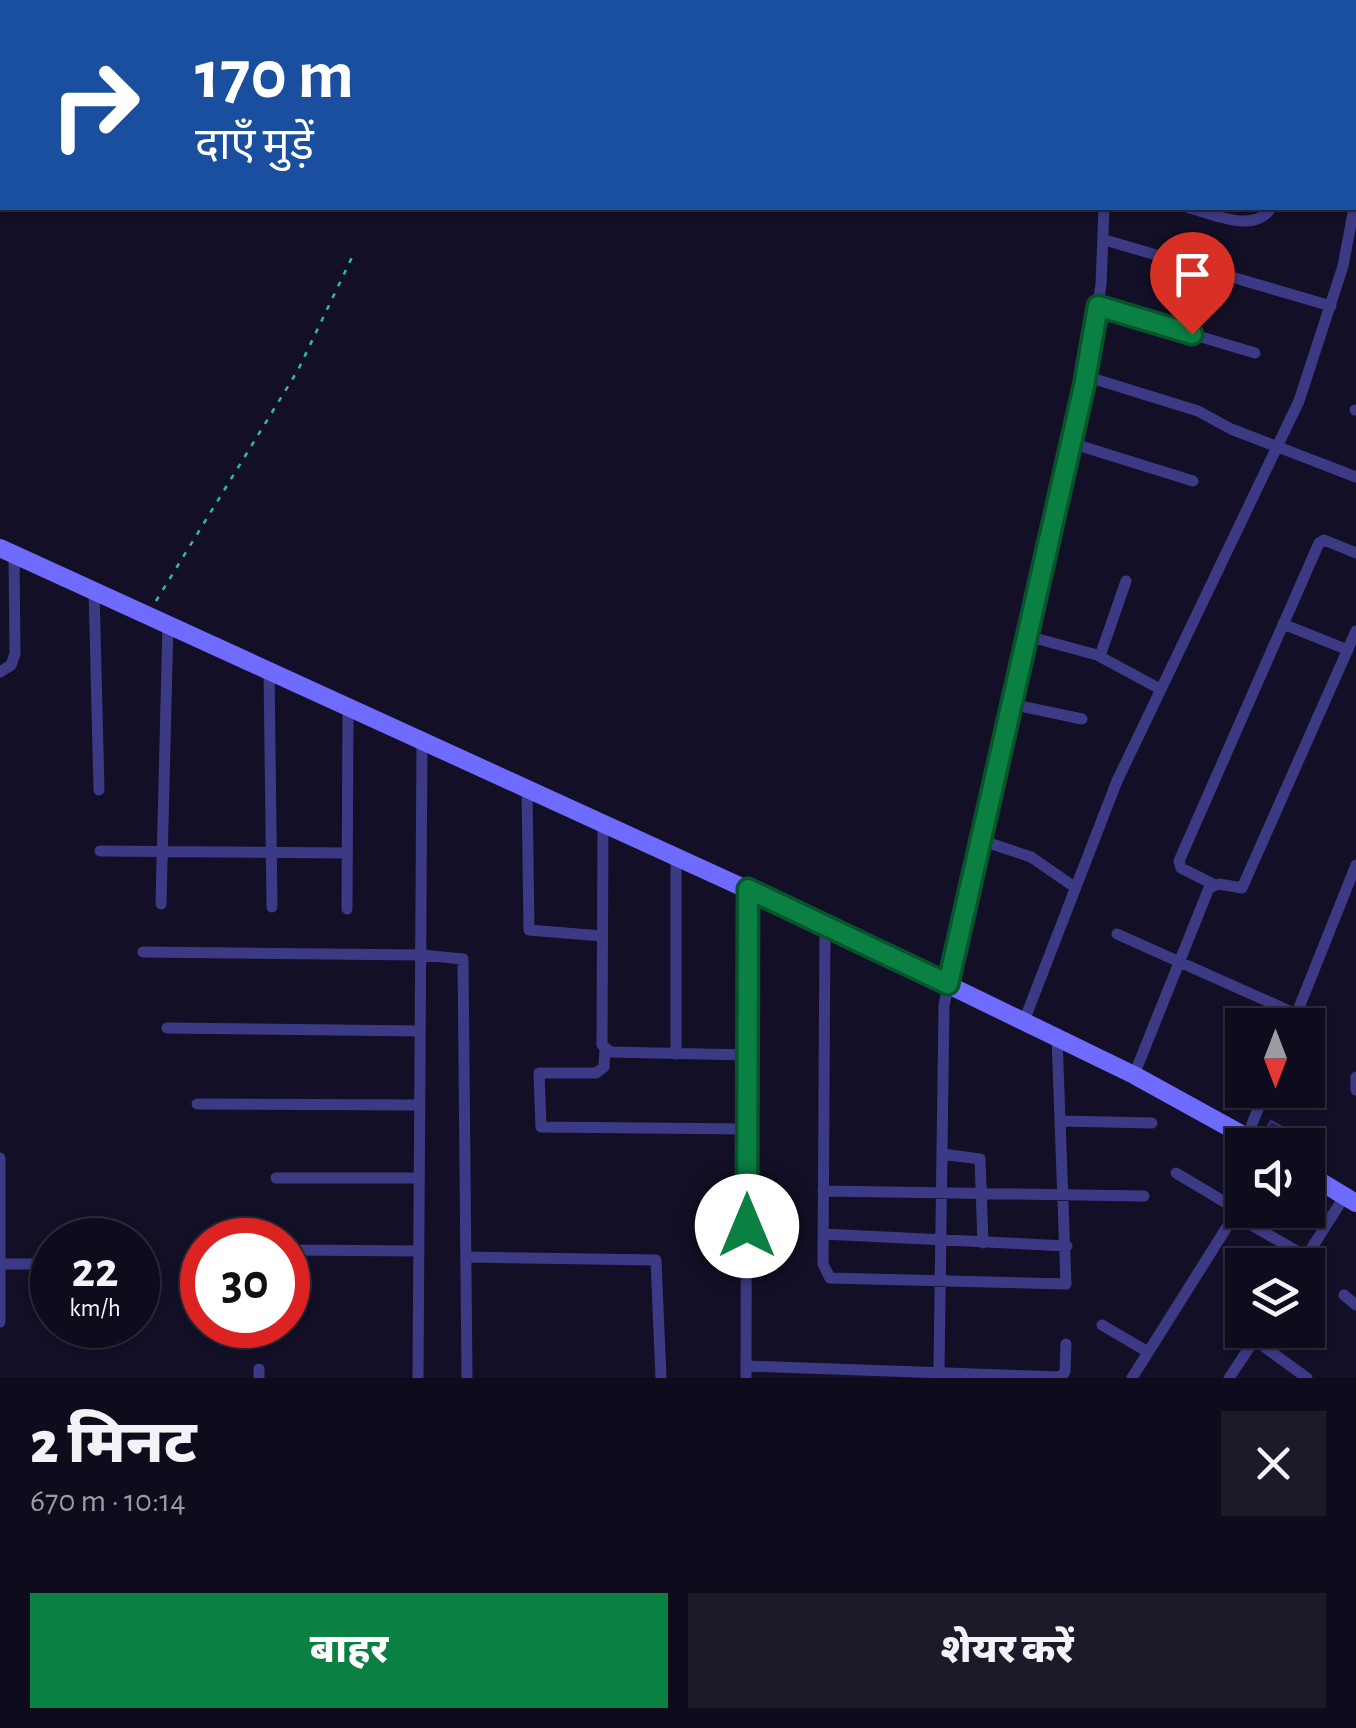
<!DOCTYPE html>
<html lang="hi">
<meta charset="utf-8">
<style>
body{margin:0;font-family:"Alegreya Sans","Noto Sans Devanagari",sans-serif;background:#1c1929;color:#f1f3f6;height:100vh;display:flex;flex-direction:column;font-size:38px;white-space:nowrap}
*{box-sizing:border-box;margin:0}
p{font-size:32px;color:#9b9ba3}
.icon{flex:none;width:55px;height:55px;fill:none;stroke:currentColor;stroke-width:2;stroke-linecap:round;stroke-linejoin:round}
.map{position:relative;height:1378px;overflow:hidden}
.drawer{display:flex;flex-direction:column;background:#0e0b1c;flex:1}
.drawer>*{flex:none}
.hud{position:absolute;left:0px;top:0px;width:1358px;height:210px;box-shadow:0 2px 8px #0004,0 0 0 2px #2e2b3b;background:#1a4fa0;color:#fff;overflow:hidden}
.needle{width:65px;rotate:180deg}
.tools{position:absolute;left:1225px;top:1008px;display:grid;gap:20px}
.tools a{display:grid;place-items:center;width:100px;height:100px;border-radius:0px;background:#0e0b1c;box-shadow:0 2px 8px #0004,0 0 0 2px #2e2b3b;font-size:50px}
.speed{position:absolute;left:30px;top:1218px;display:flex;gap:20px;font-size:50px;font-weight:700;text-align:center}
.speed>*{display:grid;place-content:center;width:130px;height:130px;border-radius:50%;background:#0e0b1c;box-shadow:0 2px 8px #0004,0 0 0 2px #2e2b3b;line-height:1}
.speed small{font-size:25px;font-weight:400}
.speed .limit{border:15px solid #d22;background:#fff;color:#111}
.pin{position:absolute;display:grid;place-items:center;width:85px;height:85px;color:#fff;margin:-102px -42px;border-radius:50% 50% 50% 0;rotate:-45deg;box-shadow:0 0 10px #0007}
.pin .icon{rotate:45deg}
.me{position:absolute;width:110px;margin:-55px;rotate:0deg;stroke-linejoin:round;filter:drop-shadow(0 0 8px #0008)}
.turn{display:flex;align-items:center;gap:35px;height:210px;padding:0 30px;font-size:45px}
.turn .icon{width:130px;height:130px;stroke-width:2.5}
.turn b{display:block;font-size:70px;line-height:85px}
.round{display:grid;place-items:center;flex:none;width:105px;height:105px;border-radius:0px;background:#1c1929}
.overview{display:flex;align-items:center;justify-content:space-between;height:170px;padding:0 30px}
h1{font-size:60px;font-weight:800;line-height:75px}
.button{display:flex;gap:20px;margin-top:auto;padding:20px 30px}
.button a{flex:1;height:115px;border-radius:0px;background:#0b8043;color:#fff;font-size:40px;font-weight:800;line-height:115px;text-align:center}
.button a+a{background:#1c1929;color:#f1f3f6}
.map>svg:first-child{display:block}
</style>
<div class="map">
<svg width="1356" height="1378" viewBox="0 0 1356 1378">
<rect width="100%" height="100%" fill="#130f26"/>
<path fill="#241b47" stroke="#3b2d73" stroke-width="2.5" d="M1271 1121 1306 1140 1304 1145H1274L1261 1138Z"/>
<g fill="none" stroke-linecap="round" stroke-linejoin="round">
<path stroke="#2fb8b0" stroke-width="2.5" stroke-dasharray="5 8" stroke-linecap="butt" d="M156 601 298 370 355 251"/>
<path stroke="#3d3a85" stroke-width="11" d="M855 0 857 2
M1087 0V2
M1159 0V2
M66 2V0
M693 2V0
M1261 2V0
M0 69 1 0
M1355 120H1356
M1355 169H1356
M1189 208C1215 214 1254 234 1271 208
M1105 240 1331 306
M1097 306 1255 353
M1085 376 1198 411 1231 429 1356 477
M1355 410H1356
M1071 443 1193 481
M94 589 99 790
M1283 624 1348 650
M1027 636 1097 655 1160 689
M1100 656 1126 581
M269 669 272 907
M0 672 11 665 15 654 14 553
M1011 704 1082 719
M527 788 529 930 602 936
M603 824 602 1045 611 1052 748 1055
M980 840 1031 857 1073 886
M100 851 347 853
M676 856V1054
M1213 884 1181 868 1179 861 1319 543 1324 540 1356 553
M161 904 168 623
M347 909 348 707
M825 925 823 1264 830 1278 1066 1284 1057 1038
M1117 934 1296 1014
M143 952 421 955 463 959 467 1378
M1024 1021 1117 781 1299 401 1343 266 1354 208
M1292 1025 1356 865
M167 1028 420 1031
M605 1049 604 1067 596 1073H539L541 1127 748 1129
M1134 1075 1209 888 1219 884 1242 888 1356 631
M1356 1077V1090
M197 1104 420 1105
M1061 1121 1152 1123
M1247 1136 1266 1090
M942 1154 980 1159 983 1243
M0 1158V1322
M1176 1173 1238 1210
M276 1178H419
M823 1191 1144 1196
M1234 1215 1307 1257
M823 1234 1067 1246
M292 1250 419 1251
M467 1257 656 1260 661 1378
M2 1264H52
M1301 1265 1344 1197
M1344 1295 1356 1305
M1102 1325 1148 1352
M1255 1340 1307 1378
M746 1366 1060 1377 1065 1372 1066 1344
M939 1370 944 1005 1084 386 1101 285 1104 208
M259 1378V1369
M418 1378 422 740
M746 1378 747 889
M1132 1378 1242 1203
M1229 1378 1261 1330"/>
<path stroke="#6f6bff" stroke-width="18" d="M0 548 825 925 1134 1075 1261 1145
M1308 1174 1356 1203"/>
</g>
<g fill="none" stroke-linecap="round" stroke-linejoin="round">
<g stroke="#07532c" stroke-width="25">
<path id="route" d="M747 1226 748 889 948 984 1084 386 1098 306 1192 334"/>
</g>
<use href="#route" stroke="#0b8043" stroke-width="18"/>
</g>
</svg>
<div class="tools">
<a><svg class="needle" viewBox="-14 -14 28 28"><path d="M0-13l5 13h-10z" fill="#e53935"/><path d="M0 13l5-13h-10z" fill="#9b9ba3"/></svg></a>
<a><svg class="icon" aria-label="sound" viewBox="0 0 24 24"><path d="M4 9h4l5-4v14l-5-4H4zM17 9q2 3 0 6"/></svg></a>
<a><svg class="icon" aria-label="layers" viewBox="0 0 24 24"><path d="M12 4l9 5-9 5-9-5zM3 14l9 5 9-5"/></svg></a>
</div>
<div class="speed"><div>22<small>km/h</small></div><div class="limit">30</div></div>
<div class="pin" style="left:1192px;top:334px;background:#d93025"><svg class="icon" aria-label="arrive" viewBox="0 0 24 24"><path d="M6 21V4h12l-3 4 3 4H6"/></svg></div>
<svg class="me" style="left:747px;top:1226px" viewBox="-20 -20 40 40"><circle r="19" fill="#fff"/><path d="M0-13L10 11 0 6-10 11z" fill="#0b8043"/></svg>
<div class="hud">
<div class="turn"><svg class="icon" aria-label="right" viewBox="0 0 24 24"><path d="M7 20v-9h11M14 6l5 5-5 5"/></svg><div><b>170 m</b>दाएँ मुड़ें</div></div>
</div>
</div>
<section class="drawer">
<div class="overview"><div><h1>2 मिनट</h1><p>670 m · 10:14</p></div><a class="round"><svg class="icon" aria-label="close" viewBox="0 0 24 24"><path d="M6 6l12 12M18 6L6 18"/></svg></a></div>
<div class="button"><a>बाहर</a><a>शेयर करें</a></div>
</section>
